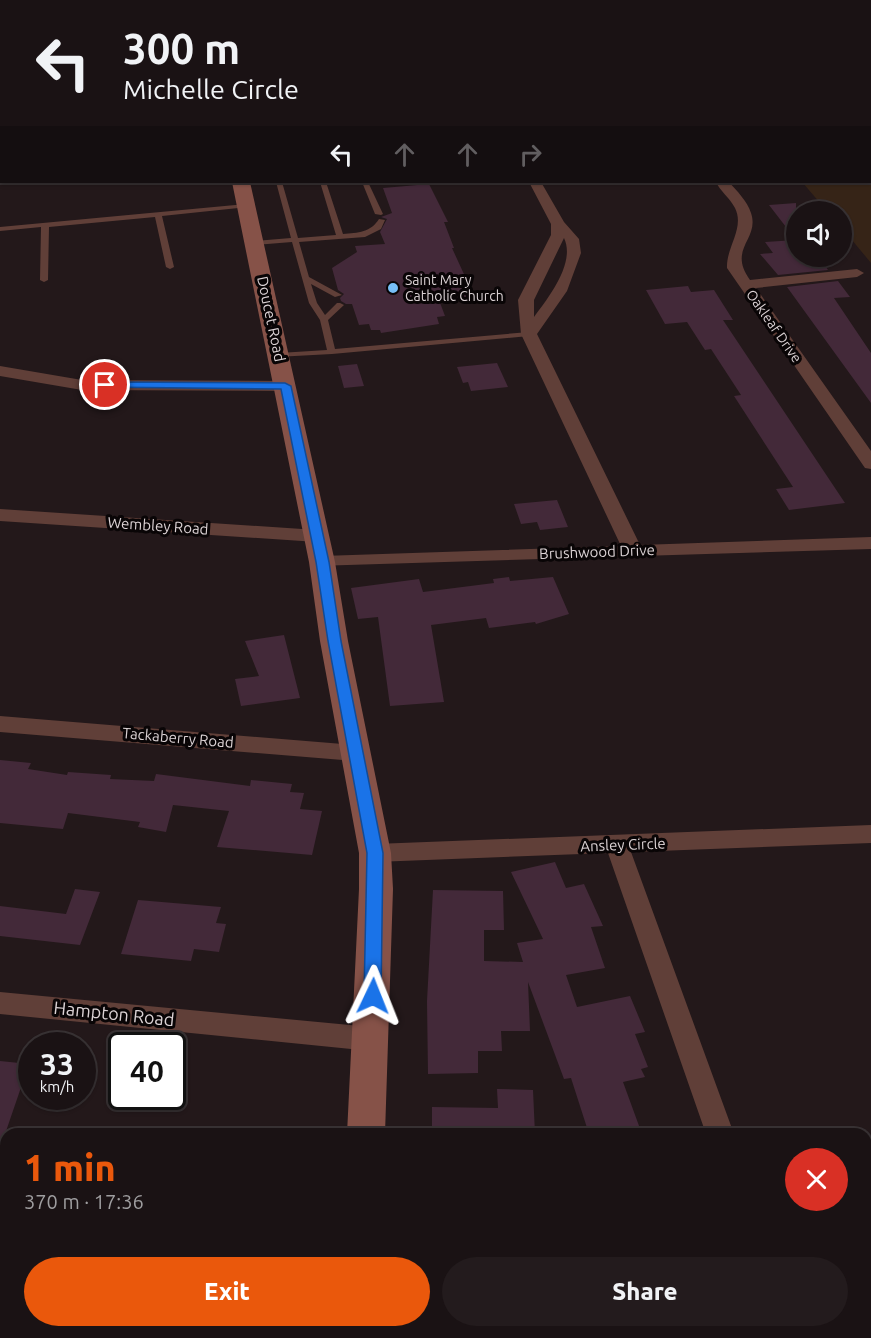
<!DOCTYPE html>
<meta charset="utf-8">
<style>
body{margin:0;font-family:Ubuntu,sans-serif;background:#231b1d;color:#f1f3f6;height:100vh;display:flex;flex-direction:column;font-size:22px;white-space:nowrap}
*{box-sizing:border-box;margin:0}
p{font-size:20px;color:#9f9ea0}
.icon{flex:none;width:33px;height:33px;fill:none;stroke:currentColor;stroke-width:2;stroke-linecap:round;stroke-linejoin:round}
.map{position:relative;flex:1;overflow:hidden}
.panel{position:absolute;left:0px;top:1128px;width:872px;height:210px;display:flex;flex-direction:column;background:#1a1214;border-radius:18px 18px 0 0;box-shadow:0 2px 4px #0004,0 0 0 2px #383234}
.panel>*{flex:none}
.banner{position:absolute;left:0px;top:0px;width:872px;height:183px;box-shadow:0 2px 4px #0004,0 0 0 2px #383234;background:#1a1214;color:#f1f3f6;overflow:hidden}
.fabs{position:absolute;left:786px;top:201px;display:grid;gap:12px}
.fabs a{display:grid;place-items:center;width:66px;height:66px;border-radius:50%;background:#1a1214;box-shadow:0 2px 4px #0004,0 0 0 2px #383234;font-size:30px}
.speed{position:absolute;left:18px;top:1032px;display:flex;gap:12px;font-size:30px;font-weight:700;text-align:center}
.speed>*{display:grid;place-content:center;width:78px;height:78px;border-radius:50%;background:#1a1214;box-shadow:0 2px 4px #0004,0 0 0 2px #383234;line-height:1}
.speed small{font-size:15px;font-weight:400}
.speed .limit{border:3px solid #111;border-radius:9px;background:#fff;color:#111}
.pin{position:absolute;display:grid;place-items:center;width:51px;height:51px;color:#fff;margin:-26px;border:3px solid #fff;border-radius:50%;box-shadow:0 2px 6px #0007}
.me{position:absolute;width:66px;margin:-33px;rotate:2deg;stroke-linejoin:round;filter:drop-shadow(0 0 4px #0008)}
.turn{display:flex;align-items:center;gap:21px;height:126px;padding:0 24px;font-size:27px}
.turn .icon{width:78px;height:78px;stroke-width:2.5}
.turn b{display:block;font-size:42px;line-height:51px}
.lanes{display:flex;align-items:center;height:57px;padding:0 24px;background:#0003;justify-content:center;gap:30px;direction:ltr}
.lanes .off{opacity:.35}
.round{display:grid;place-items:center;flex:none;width:63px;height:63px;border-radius:32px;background:#231b1d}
.headline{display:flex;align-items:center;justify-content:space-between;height:102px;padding:0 24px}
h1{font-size:36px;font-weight:800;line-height:45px;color:#ea580c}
.button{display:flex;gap:12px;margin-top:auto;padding:12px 24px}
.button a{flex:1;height:69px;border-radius:36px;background:#ea580c;color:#fff;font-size:24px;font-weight:800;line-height:69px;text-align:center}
.button a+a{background:#231b1d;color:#f1f3f6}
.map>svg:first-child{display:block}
</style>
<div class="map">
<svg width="871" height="1338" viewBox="0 0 871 1338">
<rect width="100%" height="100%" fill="#23181a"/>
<path fill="#362417" d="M639 0H871V263L842 228V212L827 211 802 182H870V2Z"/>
<path fill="#432939" d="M429 184 448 222H444L454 248H452L474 296 439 300 445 316 437 317 439 324 381 333 380 330H371L369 324 359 325 352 304H346L341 301 340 298 344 294 338 290 332 268 357 252 355 246 385 244 380 232 387 219 381 217 392 213 383 188Z
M796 203V256H818L828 270 778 275 760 254 773 253 765 242 796 240 769 205Z
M838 281 850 297 834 298 871 353V403L787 287Z
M688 286 691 292 714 290 733 320H723L845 503 789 510 776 489 793 487 734 396 741 395 711 349 705 350 687 322 665 324 646 290Z
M497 363 508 387 471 391 468 382 463 383 457 367Z
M357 364 364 386 344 388 338 366Z
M557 500 568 527 540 530 537 522 521 524 514 504Z
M509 577 510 581 553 577 569 614 536 624 535 622 489 628 486 618 431 625 444 702 390 706 378 617 358 619 351 588 419 579 423 592 494 583 493 579Z
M284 635 300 698 241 706 235 679 259 676 245 641Z
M0 760 31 763 28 769 67 775 68 772 111 775 110 779 154 781 156 774 250 786 251 780 292 784 290 792 304 793 300 809 322 811 312 855 217 847 229 811 173 805 166 832 138 827 140 822 68 813 63 829 0 823Z
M555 862 566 888 584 884 603 926 591 927 605 968 566 975 577 1007 630 996 645 1032 635 1034 648 1067 641 1069 645 1077 623 1082 642 1134H589L571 1078 564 1079 528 982 530 1031H501L502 1051H478V1073L428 1074 427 1001 433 890 503 891 504 930H484V961L523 962 517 943 543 939 511 872Z
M75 889 100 892 80 945 0 936V906L66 914Z
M138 900 221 907 216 923 226 924 219 952 194 949 191 961 121 954Z
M0 1061 29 1064 3 1140H0Z
M497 1089 533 1090 535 1134H432V1107L498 1108Z"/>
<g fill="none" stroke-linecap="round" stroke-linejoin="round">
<path fill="#603f38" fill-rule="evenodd" d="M447 0H453V2H448Z
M487 0H507L504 2H481Z
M0 39H2V43H0Z
M0 59H2V63H0Z
M276 182H282L298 238 336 235 320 182H326L343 234C358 233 371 232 379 219L385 220 381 229 365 237 299 242 309 277 342 295 335 297 311 284 317 303 325 315 337 303H340L344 305 328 320 335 349 529 332 533 334 529 336 332 354 276 357 275 355 279 353 327 350 320 320 309 303 292 242 255 245 251 243 255 241 291 238Z
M362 182H368L383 214 381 215 375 214Z
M246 204 249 206 248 207 162 216 174 267 170 269 166 267 155 217 49 227 48 280 44 282 40 280 41 227 0 231V227Z"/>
<path fill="#603f38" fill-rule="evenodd" d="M178 0H188L189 2H178Z
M370 0H380L381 2H370Z
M577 0H587L588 2H577Z
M0 28H2V34H0Z
M0 165H2V173H0Z
M529 182H541L564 222 579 239 581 253 567 291 537 334 640 545 871 537V549L315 566 312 562 315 558 322 556 621 546 521 334 518 300 551 235V224ZM564 238C576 263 548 298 534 317V300Z
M716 182H729C737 191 747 201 751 213 760 240 727 248 750 280L857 269 864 273 857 277 756 288 871 451V469L865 468 727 268C726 247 745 228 735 208 730 198 720 191 716 182Z
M0 366 82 380 285 381 293 386 285 391 82 390 0 376Z
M0 509 317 530 326 536 317 542 0 521Z
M0 716 355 745 363 747 366 753 363 759 355 761 0 732Z
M871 825V843L631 852 734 1134H706L608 853 375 862 367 860 363 853 367 846 375 844Z
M0 992 371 1027 380 1031 384 1039 380 1047 371 1051 0 1014Z"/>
<path fill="#865248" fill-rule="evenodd" d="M195 0H209V2H195Z
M232 182H250L335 562 348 641 391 853 393 889 385 1134H347L359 889V853L320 641 309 562Z
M297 1332H340L338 1338H295Z"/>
</g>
<path fill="#1a73e8" stroke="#114b97" stroke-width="1.5" d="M105 382 285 383 291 386 329 562 341 641 383 853 381 996 379 1001H367L364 996 367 853 328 641 316 562 281 389 101 387V383Z"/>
<circle fill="#77bff7" stroke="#090506" stroke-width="2" cx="393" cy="288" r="6"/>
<g text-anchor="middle" stroke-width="6" stroke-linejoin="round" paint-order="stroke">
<g font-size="14" fill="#dbd2d4" stroke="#090506" text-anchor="start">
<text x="405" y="285">Saint Mary<tspan x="405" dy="16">Catholic Church</tspan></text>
</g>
<g font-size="14" fill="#dbd2d4" stroke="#090506">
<text transform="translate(774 326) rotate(55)" y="5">Oakleaf Drive</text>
</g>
<g font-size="15" fill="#dbd2d4" stroke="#090506">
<text transform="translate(271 319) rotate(78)" y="5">Doucet Road</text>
<text transform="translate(158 526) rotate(4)" y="5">Wembley Road</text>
<text transform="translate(597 552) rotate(-2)" y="5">Brushwood Drive</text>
<text transform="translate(178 738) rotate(5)" y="5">Tackaberry Road</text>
<text transform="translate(623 845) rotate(-2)" y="5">Ansley Circle</text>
</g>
<g font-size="18" fill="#dbd2d4" stroke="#090506">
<text transform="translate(114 1014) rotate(6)" y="6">Hampton Road</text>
</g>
</g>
</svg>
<div class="fabs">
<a><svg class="icon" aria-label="sound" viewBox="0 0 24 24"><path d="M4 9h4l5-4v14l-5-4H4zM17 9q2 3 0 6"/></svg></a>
</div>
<div class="speed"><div>33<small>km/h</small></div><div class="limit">40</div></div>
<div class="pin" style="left:105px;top:385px;background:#d93025"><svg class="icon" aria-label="arrive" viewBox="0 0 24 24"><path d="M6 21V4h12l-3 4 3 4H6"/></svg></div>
<svg class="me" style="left:373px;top:996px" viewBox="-20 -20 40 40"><path d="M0-17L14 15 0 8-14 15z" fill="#1a73e8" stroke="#fff" stroke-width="4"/></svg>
<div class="banner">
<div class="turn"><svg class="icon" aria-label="left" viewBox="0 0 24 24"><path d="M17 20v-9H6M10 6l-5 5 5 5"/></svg><div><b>300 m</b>Michelle Circle</div></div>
<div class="lanes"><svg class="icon" aria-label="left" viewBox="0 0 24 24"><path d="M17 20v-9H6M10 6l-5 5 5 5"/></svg><svg class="icon off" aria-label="ahead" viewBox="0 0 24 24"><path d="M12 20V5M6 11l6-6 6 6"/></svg><svg class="icon off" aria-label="ahead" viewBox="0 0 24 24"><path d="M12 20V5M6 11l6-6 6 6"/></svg><svg class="icon off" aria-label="right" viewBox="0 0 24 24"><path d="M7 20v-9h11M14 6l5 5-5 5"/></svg></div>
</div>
<section class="panel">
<div class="headline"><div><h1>1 min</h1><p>370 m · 17:36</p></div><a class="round" style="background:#d93025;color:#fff"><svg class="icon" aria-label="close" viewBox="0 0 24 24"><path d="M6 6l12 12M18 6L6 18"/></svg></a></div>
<div class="button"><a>Exit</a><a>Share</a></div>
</section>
</div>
